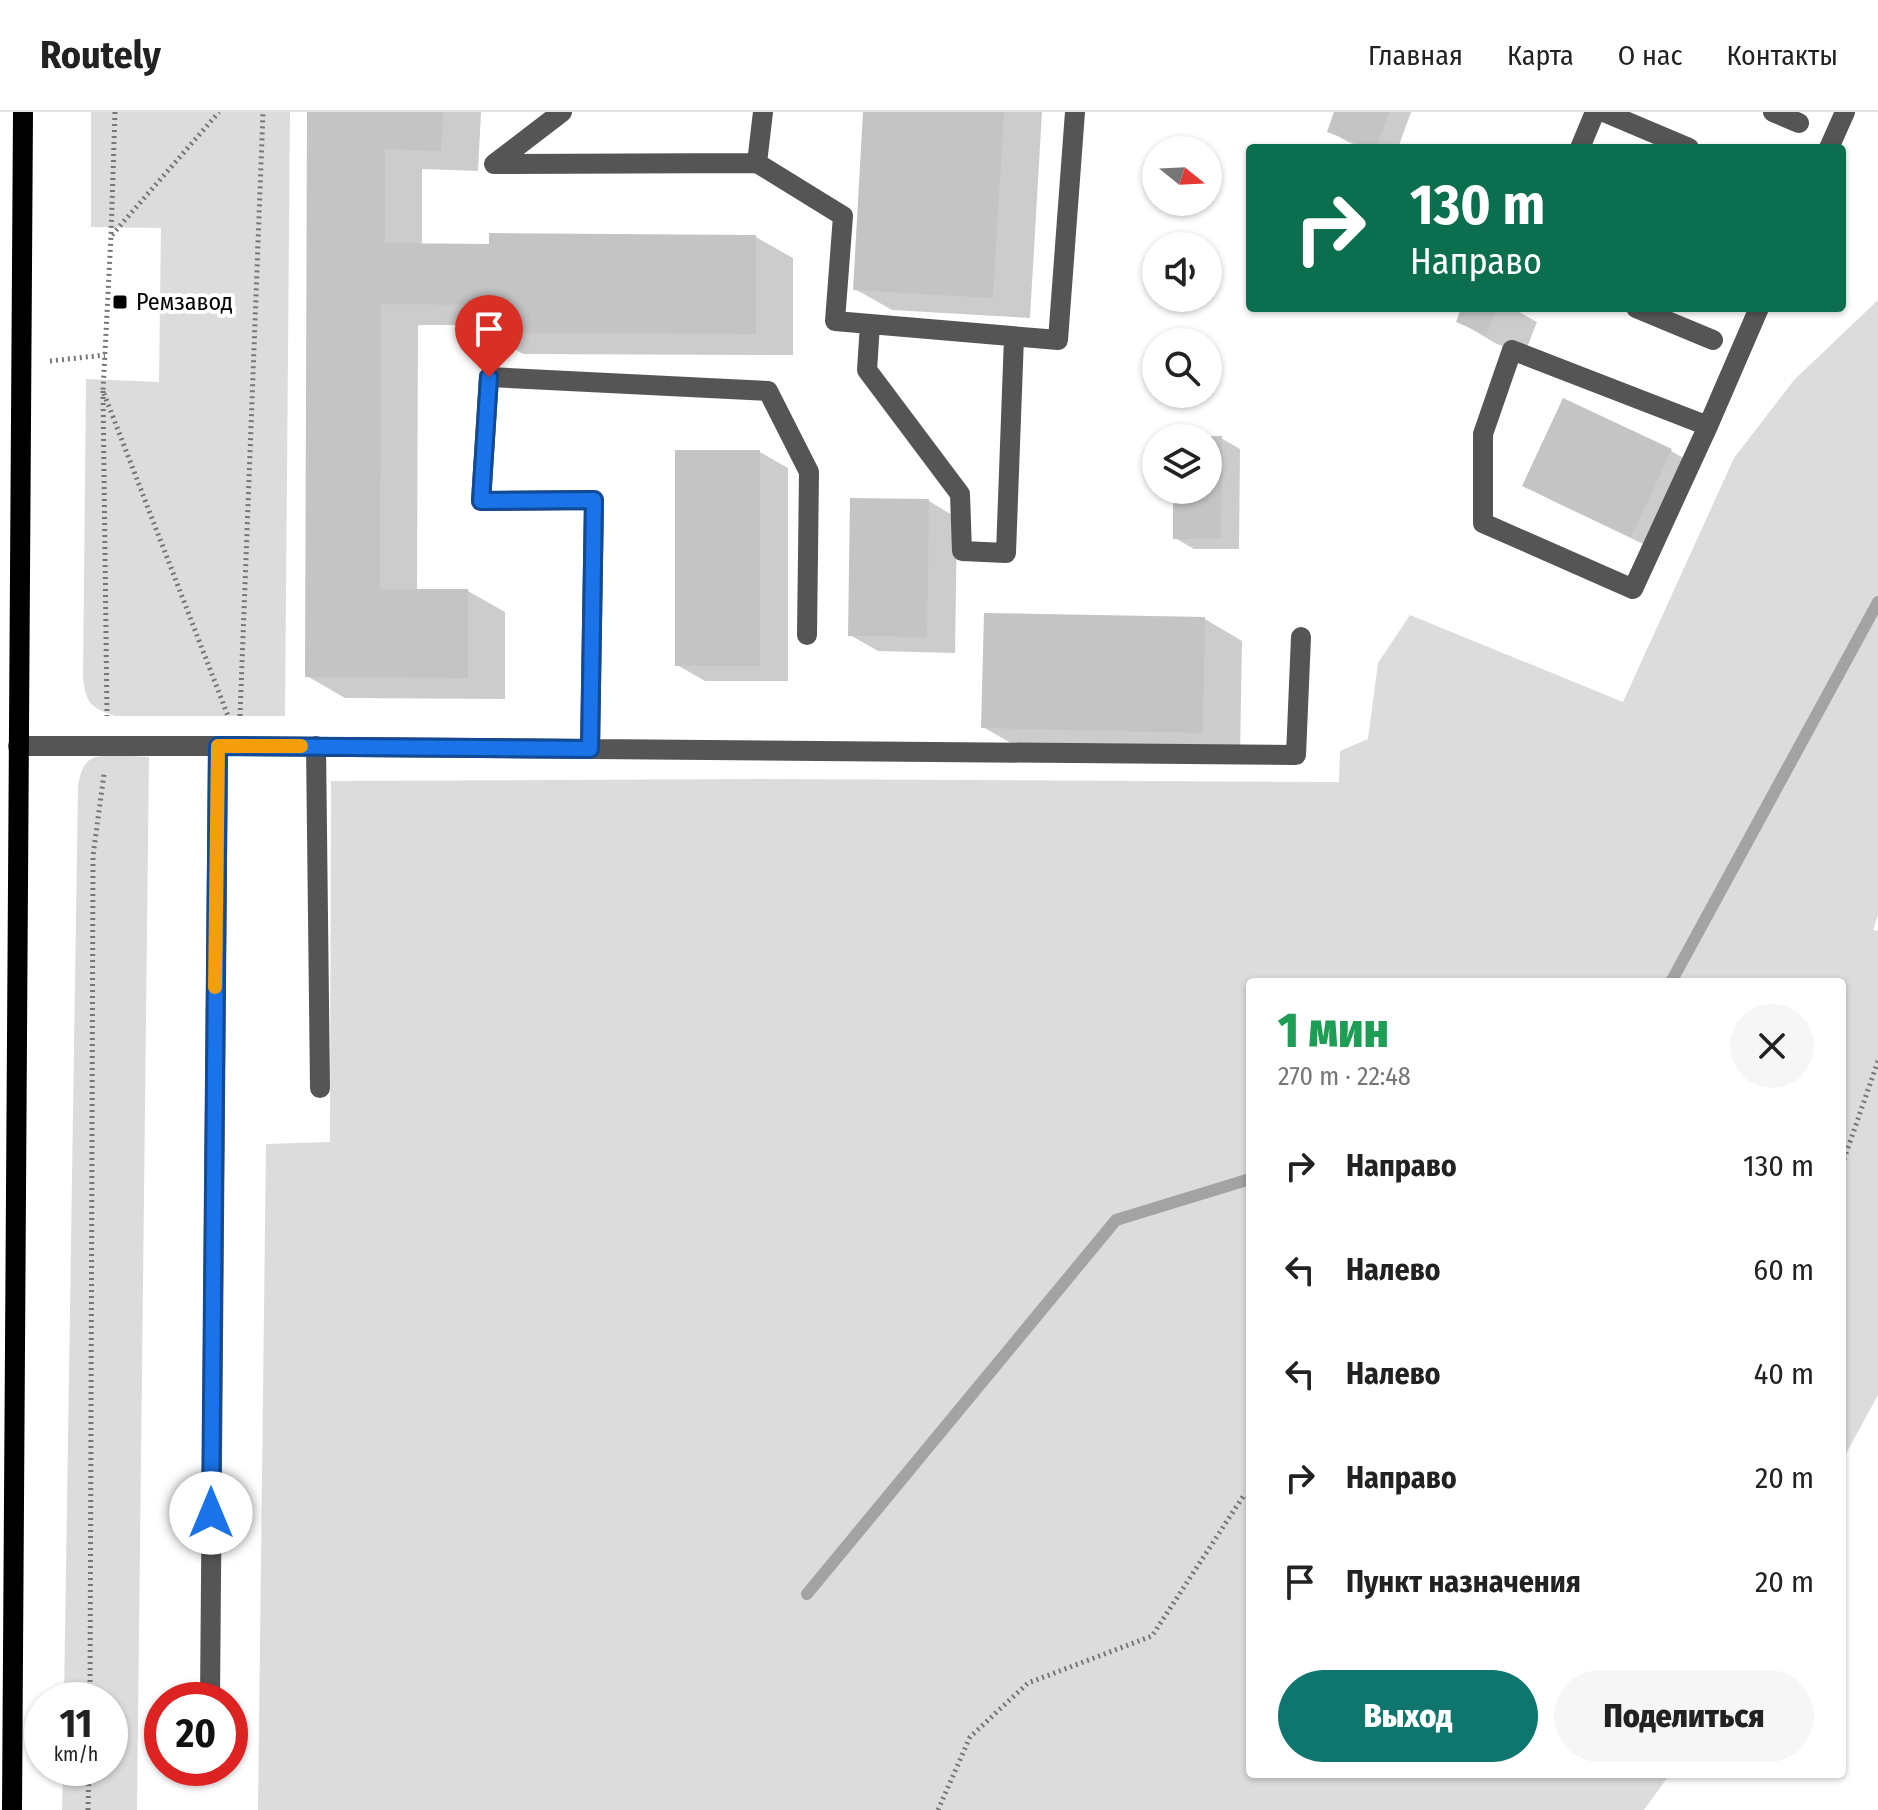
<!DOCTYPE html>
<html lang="ru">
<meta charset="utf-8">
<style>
body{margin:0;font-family:"Fira Sans Condensed",sans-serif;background:#f6f6f6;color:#222;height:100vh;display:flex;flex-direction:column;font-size:30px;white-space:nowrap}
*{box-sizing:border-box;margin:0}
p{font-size:26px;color:#767676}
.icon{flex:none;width:44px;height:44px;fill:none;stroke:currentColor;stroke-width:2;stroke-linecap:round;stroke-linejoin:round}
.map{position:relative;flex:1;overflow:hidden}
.side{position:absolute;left:1246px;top:866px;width:600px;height:800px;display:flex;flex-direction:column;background:#fff;border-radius:8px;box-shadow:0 2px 6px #0004}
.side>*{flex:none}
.top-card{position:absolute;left:1246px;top:32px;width:600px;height:168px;border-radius:8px;box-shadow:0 2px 6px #0004;background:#0b6e4f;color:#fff;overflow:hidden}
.needle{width:52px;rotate:108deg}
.fabs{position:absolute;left:1142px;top:24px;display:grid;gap:16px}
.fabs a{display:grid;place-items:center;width:80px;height:80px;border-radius:50%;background:#fff;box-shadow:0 2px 6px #0004;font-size:40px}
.speed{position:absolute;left:24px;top:1570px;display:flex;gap:16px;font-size:40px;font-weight:700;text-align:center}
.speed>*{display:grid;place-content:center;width:104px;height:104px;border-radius:50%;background:#fff;box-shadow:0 2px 6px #0004;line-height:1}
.speed small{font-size:20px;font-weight:400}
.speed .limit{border:12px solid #d22;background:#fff;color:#111}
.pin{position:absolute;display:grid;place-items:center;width:68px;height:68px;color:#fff;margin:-82px -34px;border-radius:50% 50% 50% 0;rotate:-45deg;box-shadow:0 0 8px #0007}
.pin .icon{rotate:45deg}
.me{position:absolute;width:88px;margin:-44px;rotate:0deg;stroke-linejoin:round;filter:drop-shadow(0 0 6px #0008)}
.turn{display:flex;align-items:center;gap:28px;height:168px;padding:0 32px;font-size:36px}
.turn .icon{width:104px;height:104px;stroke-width:2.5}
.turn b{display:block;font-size:56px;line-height:68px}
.round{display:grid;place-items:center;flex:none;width:84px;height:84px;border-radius:42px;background:#f6f6f6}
.summary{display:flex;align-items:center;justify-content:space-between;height:136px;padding:0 32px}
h1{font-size:48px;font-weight:800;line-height:60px;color:#1e9e55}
.button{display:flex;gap:16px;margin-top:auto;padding:16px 32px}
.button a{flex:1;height:92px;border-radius:48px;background:#0f766e;color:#fff;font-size:32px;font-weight:800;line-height:92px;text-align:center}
.button a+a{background:#f6f6f6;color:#222}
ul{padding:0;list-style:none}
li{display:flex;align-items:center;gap:24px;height:104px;padding:0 32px}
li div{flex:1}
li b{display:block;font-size:30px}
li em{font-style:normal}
header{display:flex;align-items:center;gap:48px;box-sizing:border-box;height:112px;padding:0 40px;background:#fff;border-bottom:2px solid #e0e0e0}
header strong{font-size:38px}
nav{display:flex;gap:44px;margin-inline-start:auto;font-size:28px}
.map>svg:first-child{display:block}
</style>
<header>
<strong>Routely</strong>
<nav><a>Главная</a><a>Карта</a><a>О нас</a><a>Контакты</a></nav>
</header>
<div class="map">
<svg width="1878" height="1698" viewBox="0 0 1878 1698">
<rect width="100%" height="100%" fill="#fff"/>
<path fill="#dcdcdc" d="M91 0H290L285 604H115C92 596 86 592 83 567L86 267 159 270 161 116 91 115Z
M1878 188V803L1873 818 1878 819V1283L1842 1349V870H1250V1662H1670L1644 1698H258L266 1032 330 1030 331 669 758 667 1339 670 1340 639 1368 627 1378 551 1410 503 1623 590 1734 346 1794 268Z
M112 643 149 645 137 1698H62L63 1656H110V1588H64L78 675C82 650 87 644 112 643Z"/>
<path fill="#0003" d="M309 0H481L478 59 422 57V134H491L756 125 793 146V243L523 242 486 220V213H418L417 479H468L505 500V587L345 586 307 564Z
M865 0H1042L1030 206 892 198 855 177Z
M1336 0H1411L1398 36H1364L1348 30 1329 19Z
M1463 196H1512L1537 210 1524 243 1495 231 1458 209Z
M1176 325 1221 326 1240 337 1239 437H1194L1175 426V378H1208V326Z
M1671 339 1699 355 1660 440 1553 389 1525 373Z
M760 340 788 356V569H705L677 553Z
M929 389 957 406 955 541 878 539 850 523Z
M1205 507 1242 529 1240 642 1021 637 983 615Z"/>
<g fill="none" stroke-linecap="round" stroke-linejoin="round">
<path stroke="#a3a3a3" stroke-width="12" d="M1671 870 1878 490
M807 1482 1116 1108 1250 1067"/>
</g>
<path fill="#c4c4c4" d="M307 0H443L441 39 385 37V131L489 132V121L756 123V222L484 221 483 193 381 192 380 477H468V566L305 565Z
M863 0H1004L993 186 853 178Z
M1334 0H1389L1376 36H1371L1327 20Z
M1461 196H1497L1486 223 1456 210Z
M1563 286 1672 337 1631 425 1522 374Z
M1208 324H1222L1221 427H1173V378H1208Z
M675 338H760V554H675Z
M850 386 929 387 927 525 848 524Z
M984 501 1205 505 1203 621 981 616Z"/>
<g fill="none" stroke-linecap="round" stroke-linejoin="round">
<path stroke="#777" stroke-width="5" stroke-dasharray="2 4" stroke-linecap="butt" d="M115 0 111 123 103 279 228 604
M112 123 219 0
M50 249 105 243
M103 279 107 604
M240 604 263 0
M1842 1053 1878 949
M90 1588 93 744 104 662
M88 1698 89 1656
M938 1698 970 1625 1028 1571 1152 1524 1244 1383 1250 1385"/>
<path stroke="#555" stroke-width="20" d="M562 0 494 52 757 51 763 0
M1604 0 1689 36
M1773 0 1799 11
M1580 36 1595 0
M1829 36 1845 0
M757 51 843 104 835 209 1058 228 1075 0
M1636 196 1713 228
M870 212 867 258 960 382 962 439 1006 441 1014 225
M1708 314 1512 238 1483 322V411L1633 477 1708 314 1759 196
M18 634H239L1296 643 1301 525
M316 634 320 976
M590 637 594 388 481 389 489 265 768 279 809 360 807 523
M210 1588 218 634"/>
<path stroke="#000" stroke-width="20" d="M12 1698 23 0"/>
</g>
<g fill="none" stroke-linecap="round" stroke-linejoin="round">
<g stroke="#114b97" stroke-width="20">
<path id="route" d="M211 1401 218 634 590 637 594 388 481 389 489 265"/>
</g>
<use href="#route" stroke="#1a73e8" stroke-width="14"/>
<path stroke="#f59e0b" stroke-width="14" d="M215 875 218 634H301"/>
</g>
<rect fill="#000" stroke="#fff" stroke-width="3" x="112" y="182" width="16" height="16" rx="4"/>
<g text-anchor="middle" stroke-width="8" stroke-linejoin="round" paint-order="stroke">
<g font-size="24" fill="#000" stroke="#fff" text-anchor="start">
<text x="136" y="198">Ремзавод</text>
</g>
</g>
</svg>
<div class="fabs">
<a><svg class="needle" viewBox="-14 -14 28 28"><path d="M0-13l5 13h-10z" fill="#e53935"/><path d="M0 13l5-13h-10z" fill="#767676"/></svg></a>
<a><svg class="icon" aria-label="sound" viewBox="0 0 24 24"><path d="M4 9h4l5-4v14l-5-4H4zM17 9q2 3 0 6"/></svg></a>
<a><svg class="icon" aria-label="search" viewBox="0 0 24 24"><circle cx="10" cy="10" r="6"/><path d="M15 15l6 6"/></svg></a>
<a><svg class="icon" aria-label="layers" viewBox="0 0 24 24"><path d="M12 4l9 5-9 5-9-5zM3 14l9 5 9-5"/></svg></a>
</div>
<div class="speed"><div>11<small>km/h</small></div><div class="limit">20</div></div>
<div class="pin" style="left:489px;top:265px;background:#d93025"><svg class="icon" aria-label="arrive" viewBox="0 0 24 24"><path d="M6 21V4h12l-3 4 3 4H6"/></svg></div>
<svg class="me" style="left:211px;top:1401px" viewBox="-20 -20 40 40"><circle r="19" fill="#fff"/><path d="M0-13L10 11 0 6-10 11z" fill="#1a73e8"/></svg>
<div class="top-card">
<div class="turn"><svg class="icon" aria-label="right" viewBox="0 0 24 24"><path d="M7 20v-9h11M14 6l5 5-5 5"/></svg><div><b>130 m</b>Направо</div></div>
</div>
<section class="side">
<div class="summary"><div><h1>1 мин</h1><p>270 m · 22:48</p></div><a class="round"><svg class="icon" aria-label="close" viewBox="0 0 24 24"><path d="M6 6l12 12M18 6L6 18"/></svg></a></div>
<ul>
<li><svg class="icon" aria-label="right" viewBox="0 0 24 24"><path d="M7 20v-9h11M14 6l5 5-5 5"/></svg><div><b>Направо</b></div><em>130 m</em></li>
<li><svg class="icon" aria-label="left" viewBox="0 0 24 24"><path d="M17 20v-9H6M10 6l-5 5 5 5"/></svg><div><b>Налево</b></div><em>60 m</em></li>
<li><svg class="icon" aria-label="left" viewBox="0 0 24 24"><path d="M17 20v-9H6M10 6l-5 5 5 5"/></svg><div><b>Налево</b></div><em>40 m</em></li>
<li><svg class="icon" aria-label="right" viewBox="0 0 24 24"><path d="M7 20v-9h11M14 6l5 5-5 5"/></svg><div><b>Направо</b></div><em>20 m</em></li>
<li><svg class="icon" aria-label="arrive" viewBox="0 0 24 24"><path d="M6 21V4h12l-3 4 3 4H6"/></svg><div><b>Пункт назначения</b></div><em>20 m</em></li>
</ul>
<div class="button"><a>Выход</a><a>Поделиться</a></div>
</section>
</div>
